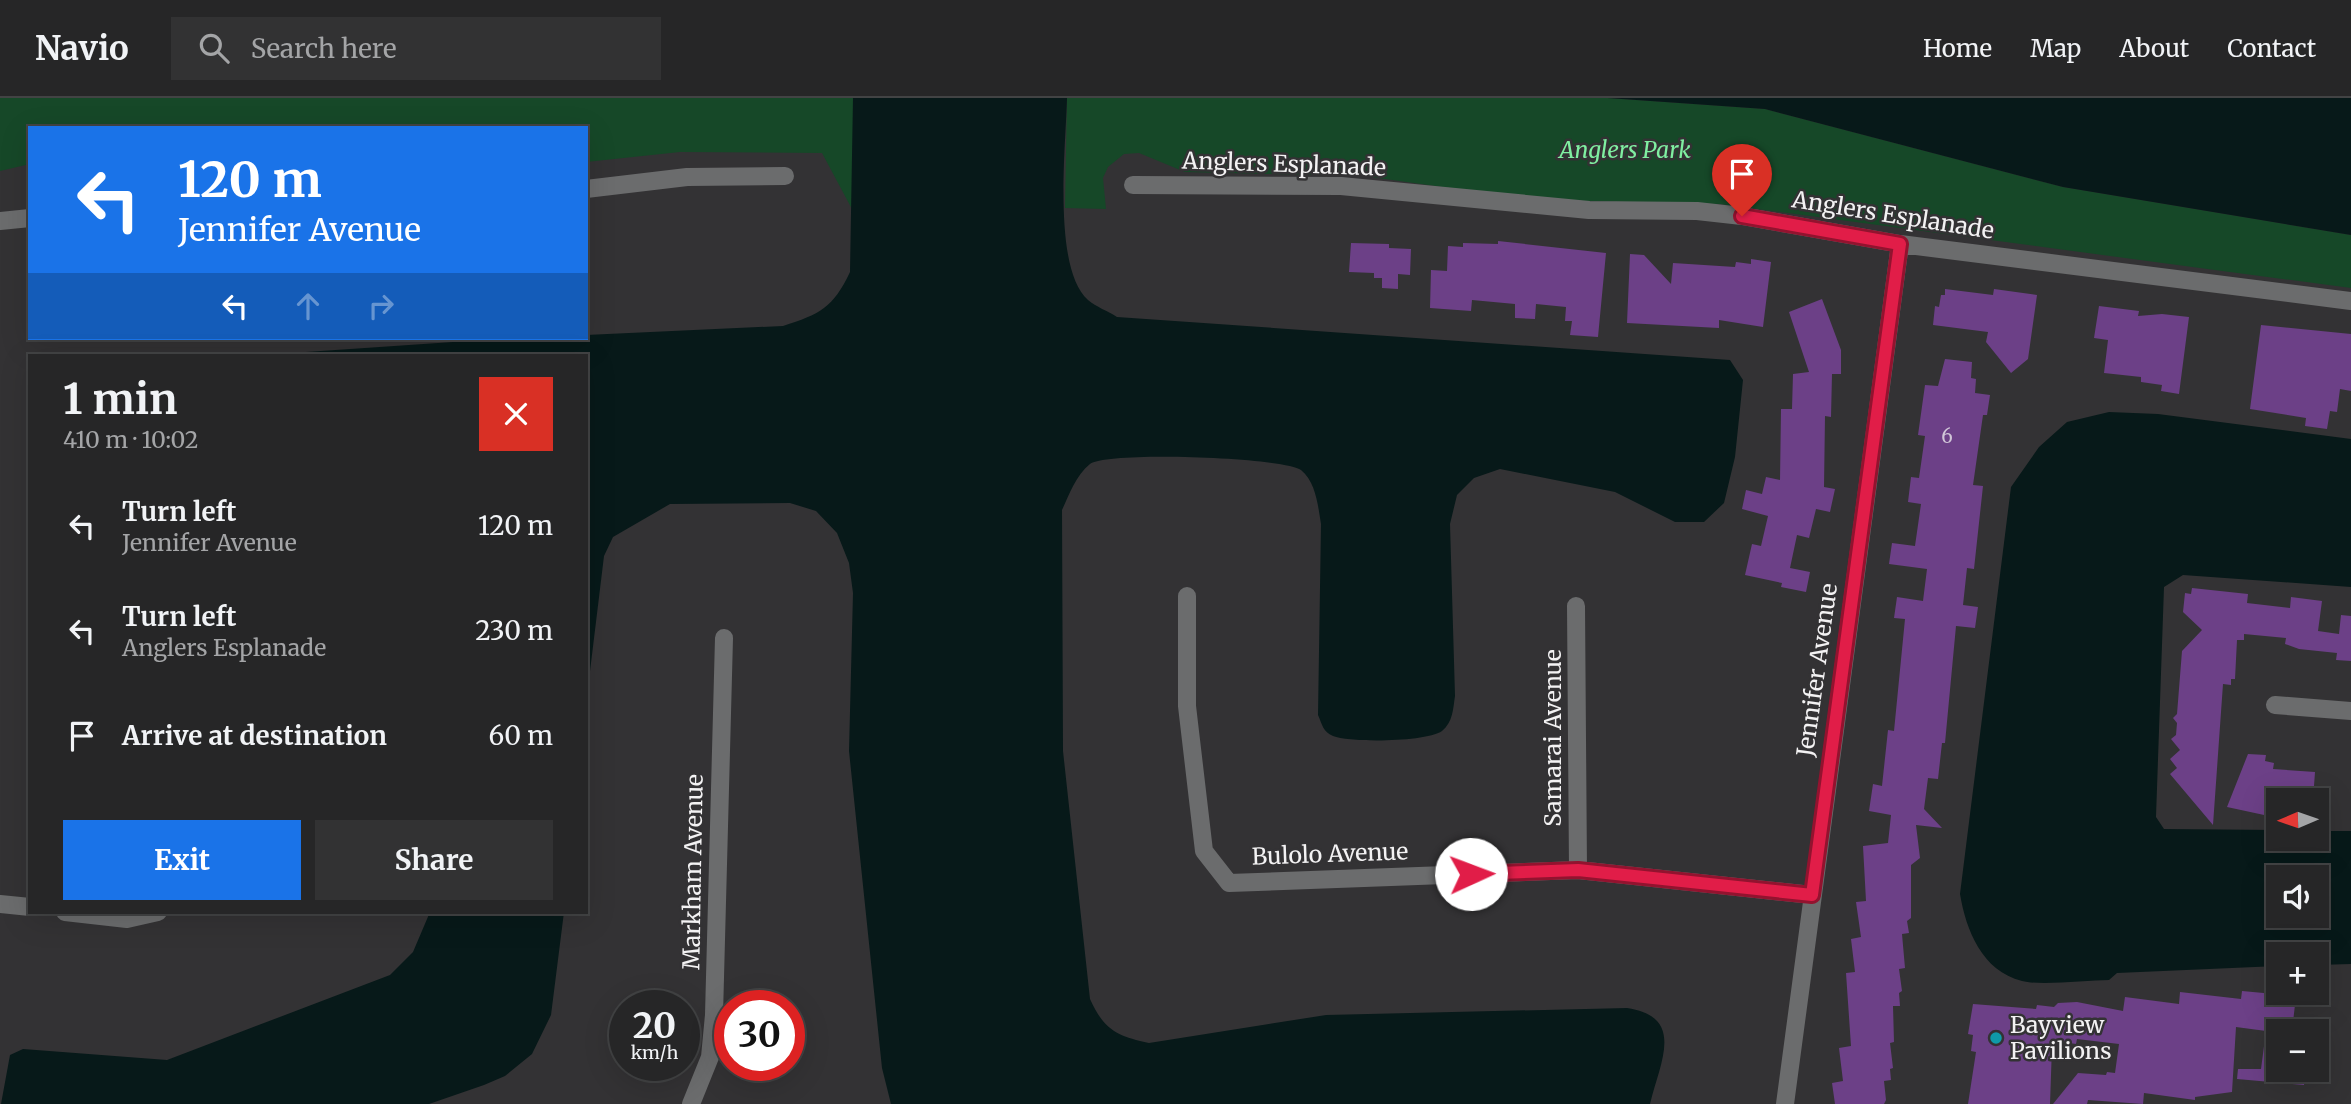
<!DOCTYPE html>
<meta charset="utf-8">
<style>
body{margin:0;font-family:Merriweather,serif;background:#323233;color:#f1f3f6;height:100vh;display:flex;flex-direction:column;font-size:26px;white-space:nowrap}
*{box-sizing:border-box;margin:0}
p{font-size:23px;color:#a4a5a7}
.icon{flex:none;width:38px;height:38px;fill:none;stroke:currentColor;stroke-width:2;stroke-linecap:round;stroke-linejoin:round}
.map{position:relative;flex:1;overflow:hidden}
.sheet{position:absolute;left:28px;top:256px;width:560px;height:560px;display:flex;flex-direction:column;background:#262627;border-radius:0px;box-shadow:0 7px 28px #0002,0 0 0 2px #424344}
.sheet>*{flex:none}
.hud{position:absolute;left:28px;top:28px;width:560px;height:214px;border-radius:0px;box-shadow:0 7px 28px #0002,0 0 0 2px #424344;background:#1a73e8;color:#fff;overflow:hidden}
.needle{width:46px;rotate:268deg}
.buttons{position:absolute;left:2266px;top:690px;display:grid;gap:14px}
.buttons a{display:grid;place-items:center;width:63px;height:63px;border-radius:0px;background:#262627;box-shadow:0 7px 28px #0002,0 0 0 2px #424344;font-size:35px}
.speed{position:absolute;left:609px;top:892px;display:flex;gap:14px;font-size:35px;font-weight:700;text-align:center}
.speed>*{display:grid;place-content:center;width:91px;height:91px;border-radius:50%;background:#262627;box-shadow:0 7px 28px #0002,0 0 0 2px #424344;line-height:1}
.speed small{font-size:18px;font-weight:400}
.speed .limit{border:10px solid #d22;background:#fff;color:#111}
.pin{position:absolute;display:grid;place-items:center;width:60px;height:60px;color:#fff;margin:-72px -30px;border-radius:50% 50% 50% 0;rotate:-45deg;box-shadow:0 0 7px #0007}
.pin .icon{rotate:45deg}
.me{position:absolute;width:77px;margin:-38px;rotate:88deg;stroke-linejoin:round;filter:drop-shadow(0 0 5px #0008)}
.turn{display:flex;align-items:center;gap:24px;height:147px;padding:0 35px;font-size:32px}
.turn .icon{width:91px;height:91px;stroke-width:2.5}
.turn b{display:block;font-size:49px;line-height:60px}
.lanes{display:flex;align-items:center;height:66px;padding:0 35px;background:#0003;justify-content:center;gap:35px;direction:ltr}
.lanes .off{opacity:.35}
.round{display:grid;place-items:center;flex:none;width:74px;height:74px;border-radius:0px;background:#323233}
.summary{display:flex;align-items:center;justify-content:space-between;height:119px;padding:0 35px}
h1{font-size:42px;font-weight:700;line-height:52px}
.primary-button{display:flex;gap:14px;margin-top:auto;padding:14px 35px}
.primary-button a{flex:1;height:80px;border-radius:0px;background:#1a73e8;color:#fff;font-size:28px;font-weight:700;line-height:80px;text-align:center}
.primary-button a+a{background:#323233;color:#f1f3f6}
ul{padding:0;list-style:none}
li{display:flex;align-items:center;gap:21px;height:105px;padding:0 35px}
li div{flex:1}
li b{display:block;font-size:26px}
li em{font-style:normal}
header{display:flex;align-items:center;gap:42px;box-sizing:border-box;height:98px;padding:0 35px;background:#262627;border-bottom:2px solid #424344}
header strong{font-size:33px}
nav{display:flex;gap:38px;margin-inline-start:auto;font-size:24px}
.search{width:490px;height:63px;background:#323233;display:flex;align-items:center;gap:18px;box-sizing:border-box;padding:0 24px;border-radius:0px;color:#a4a5a7;font-size:26px}
.map>svg:first-child{display:block}
</style>
<header>
<strong>Navio</strong>
<div class="search"><svg class="icon" aria-label="search" viewBox="0 0 24 24"><circle cx="10" cy="10" r="6"/><path d="M15 15l6 6"/></svg>Search here</div>
<nav><a>Home</a><a>Map</a><a>About</a><a>Contact</a></nav>
</header>
<div class="map">
<svg width="2351" height="1006" viewBox="0 0 2351 1006">
<rect width="100%" height="100%" fill="#333234"/>
<path fill="#164828" d="M0 0H853V113L822 55 680 54 586 64V30H30V66L0 73Z
M1067 0H1608L1765 11 2063 89 2351 137V190L1719 106 1534 102 1364 78 1185 74 1139 55 1124 56 1108 69 1103 80 1106 111 1065 110Z"/>
<path fill="#071919" fill-rule="evenodd" d="M853 0H1067C1066 47 1052 170 1088 202 1096 209 1108 213 1117 219L1730 262 1743 282 1735 359 1724 405 1704 424H1675L1615 394 1500 371 1474 380 1457 397 1450 426 1455 598C1453 611 1453 624 1442 633 1426 644 1351 645 1333 638 1323 634 1322 626 1318 617L1321 426C1318 408 1316 384 1301 372 1282 359 1107 353 1090 366 1076 377 1069 397 1062 412L1063 653 1090 901C1104 932 1117 938 1149 945L1326 917 1627 910C1686 919 1660 964 1650 1006H891L882 970 849 653 853 495 849 465 837 435 816 413 790 405 670 406 613 439 604 458 586 606V257H262L497 241 586 240V237L783 228C820 216 833 210 850 174Z
M1608 0H2351V137L2063 89 1765 11Z
M2109 314 2158 316 2351 341V489L2183 477 2164 489 2156 719 2164 731 2278 732V740H2317V733H2351V866L2317 867V856H2278V868L2117 875 2109 882C2087 882 2041 888 2022 883 1982 873 1966 832 1960 796L2011 389 2039 349 2067 324ZM2278 779H2317V817H2278Z
M430 814H564L551 917 532 956 505 978 484 987 429 1006H1L10 957 23 951 167 962 390 877 413 854Z"/>
<path fill="#6c4087" d="M1498 143 1606 155 1598 239 1570 237 1572 223H1565L1566 209 1536 206 1535 221 1515 220V206L1472 202 1471 213 1430 210 1431 172 1447 173 1448 148 1463 149V145L1498 146Z
M1351 145 1389 146V150L1411 151 1410 177 1398 176V191L1382 190V180H1374V175L1349 174Z
M1630 156 1644 157 1671 186 1673 165 1735 169 1736 164 1751 166V161L1771 164 1763 229 1719 222V230L1627 225Z
M1945 191 1993 197 1994 191 2037 197 2028 261 2011 275 1986 244 1988 234 1933 227 1935 208 1939 209 1941 197H1945Z
M1822 201 1841 252V276H1832L1831 319 1825 318 1824 389 1835 391 1830 414 1816 411 1809 440 1797 437 1790 470 1810 474 1806 494 1781 489 1782 485 1745 477 1752 446 1761 448 1768 418 1742 411 1746 392 1762 396 1766 379 1780 382 1781 311H1792L1793 276 1809 274 1789 214Z
M2099 208 2139 213 2138 218 2162 216 2189 219 2179 296 2161 293 2162 287 2141 284V279L2104 275 2108 242 2094 240Z
M2261 227 2351 236V293L2340 291 2337 314 2330 313 2327 331 2305 328 2306 320 2250 311Z
M1945 261 1972 264 1971 280 1976 281 1975 295 1990 297 1987 317H1983L1973 387 1983 388 1974 471 1967 470 1963 507 1978 509 1975 530 1956 528 1945 645H1942L1938 681 1928 680 1924 711 1942 730 1916 727 1920 760 1911 767V820L1907 823 1909 835 1902 836 1905 870 1899 871 1902 893 1899 895 1900 908H1893L1894 944 1890 945 1893 970 1890 971 1891 982 1884 983 1886 1002 1884 1006H1835L1832 985 1843 983 1839 950 1851 948 1846 875 1855 874 1851 841 1861 839 1856 804 1866 803 1863 748 1888 745 1891 717 1869 713 1873 686 1882 688 1888 632 1894 633 1905 521 1894 520 1897 499 1923 503 1927 471 1889 466 1892 445 1915 448 1921 406 1908 404 1911 379 1919 380 1925 338 1918 337 1925 287 1938 288Z
M2192 490 2248 496 2247 505 2290 510 2291 499 2322 503 2318 533 2339 536 2341 517 2351 518V563L2336 562 2337 555 2299 551 2285 546 2286 540 2244 536V542H2237L2235 581H2231V587L2223 586 2213 727 2170 676 2177 670 2170 661 2180 652 2171 641 2176 637 2177 625 2173 620 2177 616 2182 553 2202 532 2183 514 2185 495 2191 496Z
M2248 656 2266 657 2265 663 2274 665 2273 671 2315 674 2313 702H2278V720L2227 709Z
M2242 893 2296 898 2292 933H2278V971H2306L2304 987 2237 981 2238 971H2261L2266 933 2236 929 2232 994 2195 999V1002L2144 995 2143 1006 2088 1002 2087 1006H2053L2078 975 2106 977 2107 974 2115 975 2119 946 2077 941 2076 946 2057 943 2056 949 2052 948 2050 1006H1968L1976 954 1971 953 1973 937 1968 936 1973 906 2036 911 2037 907 2054 909 2058 905 2077 904 2123 913 2125 899 2179 906 2180 894 2241 901Z"/>
<g fill="none" stroke-linecap="round" stroke-linejoin="round">
<path stroke="#6b6c6d" stroke-width="18" d="M1133 87 1341 88 1589 112 1697 113 1742 118 1900 146 2351 203
M586 91 687 79 785 78
M0 123 30 120
M1187 498V608L1204 753 1229 785 1578 772 1812 797
M1576 508 1578 772
M2275 607 2351 613
M0 806 30 809
M65 814 127 821 158 814
M691 1006 710 959 714 917 724 540
M1785 1006 1900 146"/>
</g>
<g fill="none" stroke-linecap="round" stroke-linejoin="round">
<g stroke="#92132f" stroke-width="18">
<path id="route" d="M1471 776 1578 772 1812 797 1900 146 1742 118"/>
</g>
<use href="#route" stroke="#e11d48" stroke-width="12"/>
</g>
<circle fill="#0f9aa8" stroke="#333234" stroke-width="2.5" cx="1996" cy="940" r="7"/>
<g text-anchor="middle" stroke-width="5" stroke-linejoin="round" paint-order="stroke">
<g font-size="19" fill="#d1c6d8">
<text x="1947" y="345">6</text>
</g>
<g font-size="23" font-style="italic" fill="#7fefa1" stroke="#333234">
<text x="1625" y="60">Anglers Park</text>
</g>
<g font-size="23" fill="#f3f2f3" stroke="#333234">
<text transform="translate(1284 66) rotate(2)" y="8">Anglers Esplanade</text>
<text transform="translate(1893 117) rotate(9)" y="8">Anglers Esplanade</text>
<text transform="translate(1817 572) rotate(-82)" y="8">Jennifer Avenue</text>
<text transform="translate(1553 640) rotate(-90)" y="8">Samarai Avenue</text>
<text transform="translate(1330 756) rotate(-2)" y="8">Bulolo Avenue</text>
<text transform="translate(693 774) rotate(-89)" y="8">Markham Avenue</text>
</g>
<g font-size="23" fill="#f3f2f3" stroke="#333234" text-anchor="start">
<text x="2010" y="935">Bayview<tspan x="2010" dy="26">Pavilions</tspan></text>
</g>
</g>
</svg>
<div class="buttons">
<a><svg class="needle" viewBox="-14 -14 28 28"><path d="M0-13l5 13h-10z" fill="#e53935"/><path d="M0 13l5-13h-10z" fill="#a4a5a7"/></svg></a>
<a><svg class="icon" aria-label="sound" viewBox="0 0 24 24"><path d="M4 9h4l5-4v14l-5-4H4zM17 9q2 3 0 6"/></svg></a>
<a>+</a>
<a>−</a>
</div>
<div class="speed"><div>20<small>km/h</small></div><div class="limit">30</div></div>
<div class="pin" style="left:1742px;top:118px;background:#d93025"><svg class="icon" aria-label="arrive" viewBox="0 0 24 24"><path d="M6 21V4h12l-3 4 3 4H6"/></svg></div>
<svg class="me" style="left:1471px;top:776px" viewBox="-20 -20 40 40"><circle r="19" fill="#fff"/><path d="M0-13L10 11 0 6-10 11z" fill="#e11d48"/></svg>
<div class="hud">
<div class="turn"><svg class="icon" aria-label="left" viewBox="0 0 24 24"><path d="M17 20v-9H6M10 6l-5 5 5 5"/></svg><div><b>120 m</b>Jennifer Avenue</div></div>
<div class="lanes"><svg class="icon" aria-label="left" viewBox="0 0 24 24"><path d="M17 20v-9H6M10 6l-5 5 5 5"/></svg><svg class="icon off" aria-label="ahead" viewBox="0 0 24 24"><path d="M12 20V5M6 11l6-6 6 6"/></svg><svg class="icon off" aria-label="right" viewBox="0 0 24 24"><path d="M7 20v-9h11M14 6l5 5-5 5"/></svg></div>
</div>
<section class="sheet">
<div class="summary"><div><h1>1 min</h1><p>410 m · 10:02</p></div><a class="round" style="background:#d93025;color:#fff"><svg class="icon" aria-label="close" viewBox="0 0 24 24"><path d="M6 6l12 12M18 6L6 18"/></svg></a></div>
<ul>
<li><svg class="icon" aria-label="left" viewBox="0 0 24 24"><path d="M17 20v-9H6M10 6l-5 5 5 5"/></svg><div><b>Turn left</b><p>Jennifer Avenue</p></div><em>120 m</em></li>
<li><svg class="icon" aria-label="left" viewBox="0 0 24 24"><path d="M17 20v-9H6M10 6l-5 5 5 5"/></svg><div><b>Turn left</b><p>Anglers Esplanade</p></div><em>230 m</em></li>
<li><svg class="icon" aria-label="arrive" viewBox="0 0 24 24"><path d="M6 21V4h12l-3 4 3 4H6"/></svg><div><b>Arrive at destination</b></div><em>60 m</em></li>
</ul>
<div class="primary-button"><a>Exit</a><a>Share</a></div>
</section>
</div>
